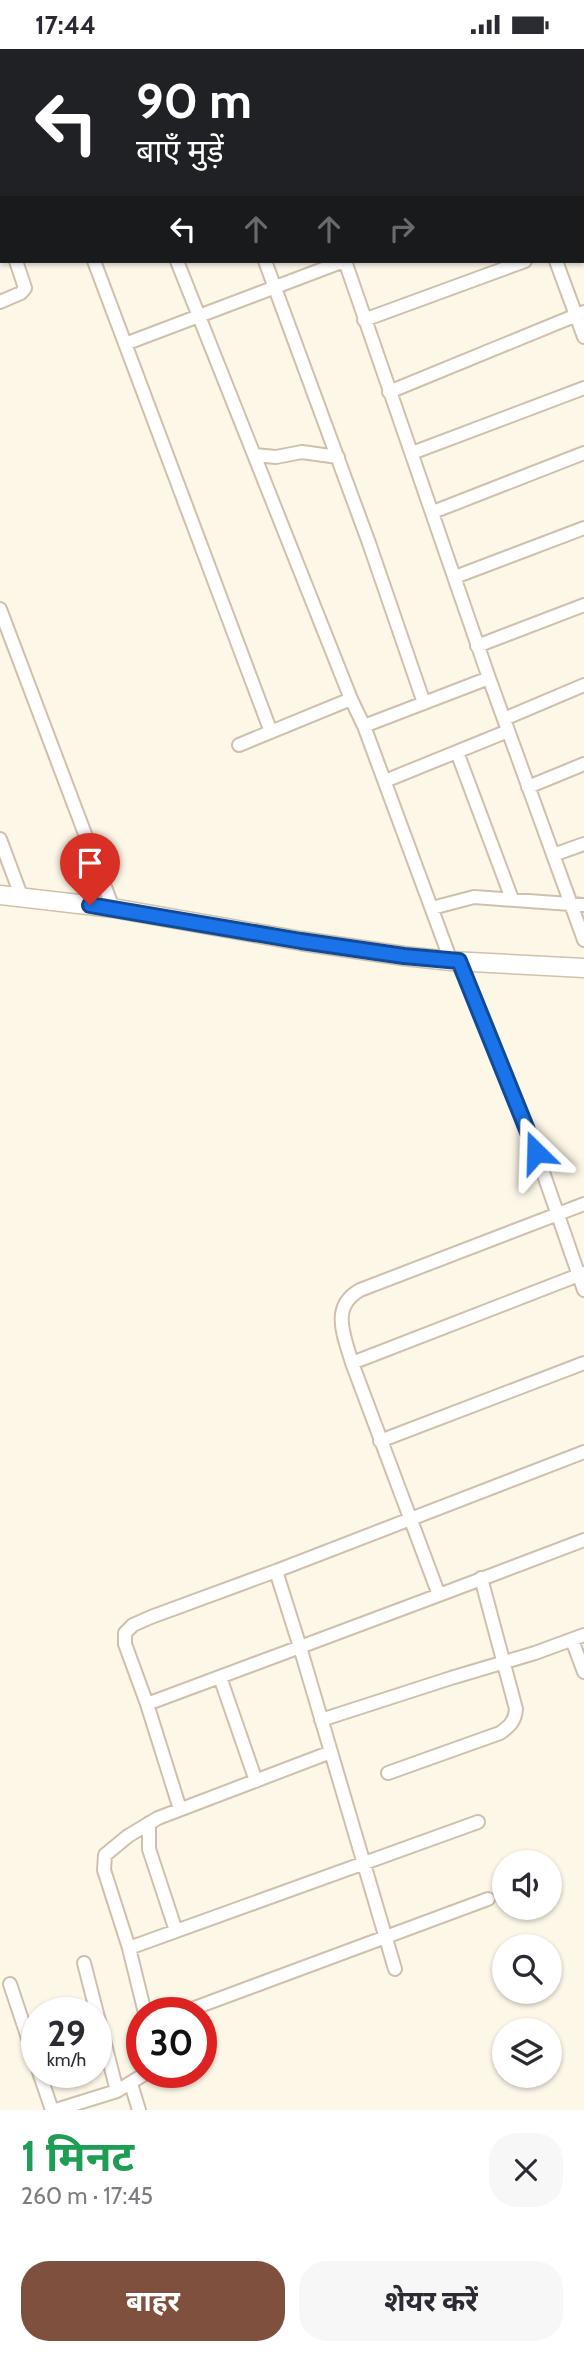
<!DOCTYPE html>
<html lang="hi">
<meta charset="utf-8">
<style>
body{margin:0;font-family:Cabin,"Noto Sans Devanagari",sans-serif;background:#f7f7f7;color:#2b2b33;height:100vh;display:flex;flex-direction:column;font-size:26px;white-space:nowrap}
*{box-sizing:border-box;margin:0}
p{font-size:23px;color:#7c7c81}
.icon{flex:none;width:38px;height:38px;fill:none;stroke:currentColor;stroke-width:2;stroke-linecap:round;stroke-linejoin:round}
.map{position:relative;height:2061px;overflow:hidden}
.drawer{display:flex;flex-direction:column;background:#fff;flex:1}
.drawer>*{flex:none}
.banner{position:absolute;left:0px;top:0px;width:584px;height:214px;box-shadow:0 2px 5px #0004;background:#202124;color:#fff;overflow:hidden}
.buttons{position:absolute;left:492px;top:1801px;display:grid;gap:14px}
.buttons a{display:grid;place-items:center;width:70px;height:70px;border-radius:50%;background:#fff;box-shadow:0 2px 5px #0004;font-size:35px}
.speed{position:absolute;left:21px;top:1948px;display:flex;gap:14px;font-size:35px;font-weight:700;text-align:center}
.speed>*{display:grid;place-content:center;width:91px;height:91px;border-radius:50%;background:#fff;box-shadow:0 2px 5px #0004;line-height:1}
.speed small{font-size:18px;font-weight:400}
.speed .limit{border:10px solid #d22;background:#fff;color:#111}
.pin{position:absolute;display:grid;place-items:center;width:60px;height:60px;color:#fff;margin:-72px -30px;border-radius:50% 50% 50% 0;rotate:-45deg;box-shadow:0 0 7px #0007}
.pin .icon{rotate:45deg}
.me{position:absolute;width:77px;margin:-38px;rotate:338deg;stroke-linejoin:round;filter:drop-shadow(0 0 5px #0008)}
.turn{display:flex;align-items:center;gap:24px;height:147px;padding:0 21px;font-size:32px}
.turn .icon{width:91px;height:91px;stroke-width:2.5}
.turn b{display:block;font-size:49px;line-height:60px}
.lanes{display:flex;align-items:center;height:66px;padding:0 21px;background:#0003;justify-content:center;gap:35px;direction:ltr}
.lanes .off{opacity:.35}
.round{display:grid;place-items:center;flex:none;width:74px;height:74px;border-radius:28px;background:#f7f7f7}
.head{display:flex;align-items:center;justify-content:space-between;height:119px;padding:0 21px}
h1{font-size:42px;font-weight:700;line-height:52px;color:#1e9e55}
.button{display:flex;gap:14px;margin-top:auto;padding:14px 21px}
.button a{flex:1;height:80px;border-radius:28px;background:#80503e;color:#fff;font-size:28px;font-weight:700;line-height:80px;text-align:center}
.button a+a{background:#f7f7f7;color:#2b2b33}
.status{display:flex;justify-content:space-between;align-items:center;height:49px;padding:0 35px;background:#fff;direction:ltr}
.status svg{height:19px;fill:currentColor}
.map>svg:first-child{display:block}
</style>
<div class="status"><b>17:44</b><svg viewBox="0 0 49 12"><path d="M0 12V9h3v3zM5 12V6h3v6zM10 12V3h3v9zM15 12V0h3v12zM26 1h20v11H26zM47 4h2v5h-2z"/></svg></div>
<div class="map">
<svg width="584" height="2061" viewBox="0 0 584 2061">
<rect width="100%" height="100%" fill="#fdf7e8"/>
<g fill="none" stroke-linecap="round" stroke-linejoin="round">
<g stroke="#cfc0ad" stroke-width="16">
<path id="street" d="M283 0 284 2
M477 0V2
M214 2 219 0
M296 2 297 0
M443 2 448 0
M0 30 2 36
M583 33 584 32
M583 118H584
M0 127H2
M583 130 584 133
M0 172 2 177
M0 188H2
M94 212 271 683
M177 212 351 650
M265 212 369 494 424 654
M345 212 489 629 364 677 451 912
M556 212 584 288
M0 253 21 244 25 239 16 212
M364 271 525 212
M125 295 344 212
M389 343 584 263
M412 404 584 339
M254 406 276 408 302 403 338 408
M433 463 584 404
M455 528 584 479
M0 560 113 859
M477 597 584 556
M489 629 584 891
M504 670 584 636
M239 696 351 650 364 677
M457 703 512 850
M385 732 508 682
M528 738 584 715
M0 790 22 849
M553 806 584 795
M432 859 474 848 584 856
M459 912 536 1103 584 1241
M352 1314C344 1286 330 1258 360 1241L584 1155
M380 1392 584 1314
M439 1546 584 1491
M572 1591 584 1623
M220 1628 256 1732
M147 1655 300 1598 276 1522 584 1403
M321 1671 451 1629 535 1604 584 1586
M388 1724 500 1684C510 1677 515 1672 516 1660L481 1529
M180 1760 147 1655 125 1595V1584L133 1576 151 1568 276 1522
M149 1774V1800L176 1882
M129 1899 478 1773
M84 1914 117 2042
M395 1920 300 1598 439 1546 352 1314 584 1224
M10 1935 37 2016
M145 1964 129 1899 104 1821 105 1806 128 1787 158 1769 331 1703
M181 1964 488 1850
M39 2023 52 2061
M131 2035 139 2061
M56 2061 117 2042 148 2023"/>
</g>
<g stroke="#d2c1aa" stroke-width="21">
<path id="secondary" d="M0 846 113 859 301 892 404 907 451 912 584 919"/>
</g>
<use href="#street" stroke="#fff" stroke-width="12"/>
<use href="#secondary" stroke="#fff" stroke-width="18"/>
</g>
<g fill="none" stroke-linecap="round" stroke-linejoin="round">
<g stroke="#114b97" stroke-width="18">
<path id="route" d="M90 856 301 892 404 907 459 912 536 1103"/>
</g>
<use href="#route" stroke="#1a73e8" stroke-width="12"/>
</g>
</svg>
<div class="buttons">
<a><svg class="icon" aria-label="sound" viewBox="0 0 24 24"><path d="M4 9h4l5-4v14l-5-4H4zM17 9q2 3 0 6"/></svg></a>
<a><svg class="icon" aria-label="search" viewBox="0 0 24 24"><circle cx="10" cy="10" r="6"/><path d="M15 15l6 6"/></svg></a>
<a><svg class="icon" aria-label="layers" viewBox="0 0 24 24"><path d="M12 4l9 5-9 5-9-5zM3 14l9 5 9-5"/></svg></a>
</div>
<div class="speed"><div>29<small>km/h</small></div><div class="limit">30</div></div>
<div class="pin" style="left:90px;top:856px;background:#d93025"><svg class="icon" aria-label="arrive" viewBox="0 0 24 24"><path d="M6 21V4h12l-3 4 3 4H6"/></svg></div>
<svg class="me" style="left:536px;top:1103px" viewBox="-20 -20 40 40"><path d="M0-17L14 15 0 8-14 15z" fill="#1a73e8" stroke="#fff" stroke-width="4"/></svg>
<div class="banner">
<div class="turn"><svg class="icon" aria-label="left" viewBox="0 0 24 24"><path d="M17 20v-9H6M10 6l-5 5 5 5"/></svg><div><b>90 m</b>बाएँ मुड़ें</div></div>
<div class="lanes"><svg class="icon" aria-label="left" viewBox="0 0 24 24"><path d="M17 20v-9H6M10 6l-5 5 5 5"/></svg><svg class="icon off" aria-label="ahead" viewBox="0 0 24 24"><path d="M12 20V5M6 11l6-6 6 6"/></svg><svg class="icon off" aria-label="ahead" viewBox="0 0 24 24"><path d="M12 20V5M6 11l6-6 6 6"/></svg><svg class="icon off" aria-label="right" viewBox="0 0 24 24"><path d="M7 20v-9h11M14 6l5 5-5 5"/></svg></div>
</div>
</div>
<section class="drawer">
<div class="head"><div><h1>1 मिनट</h1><p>260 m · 17:45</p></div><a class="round"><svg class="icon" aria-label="close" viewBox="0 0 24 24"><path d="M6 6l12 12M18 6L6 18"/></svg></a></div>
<div class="button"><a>बाहर</a><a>शेयर करें</a></div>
</section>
